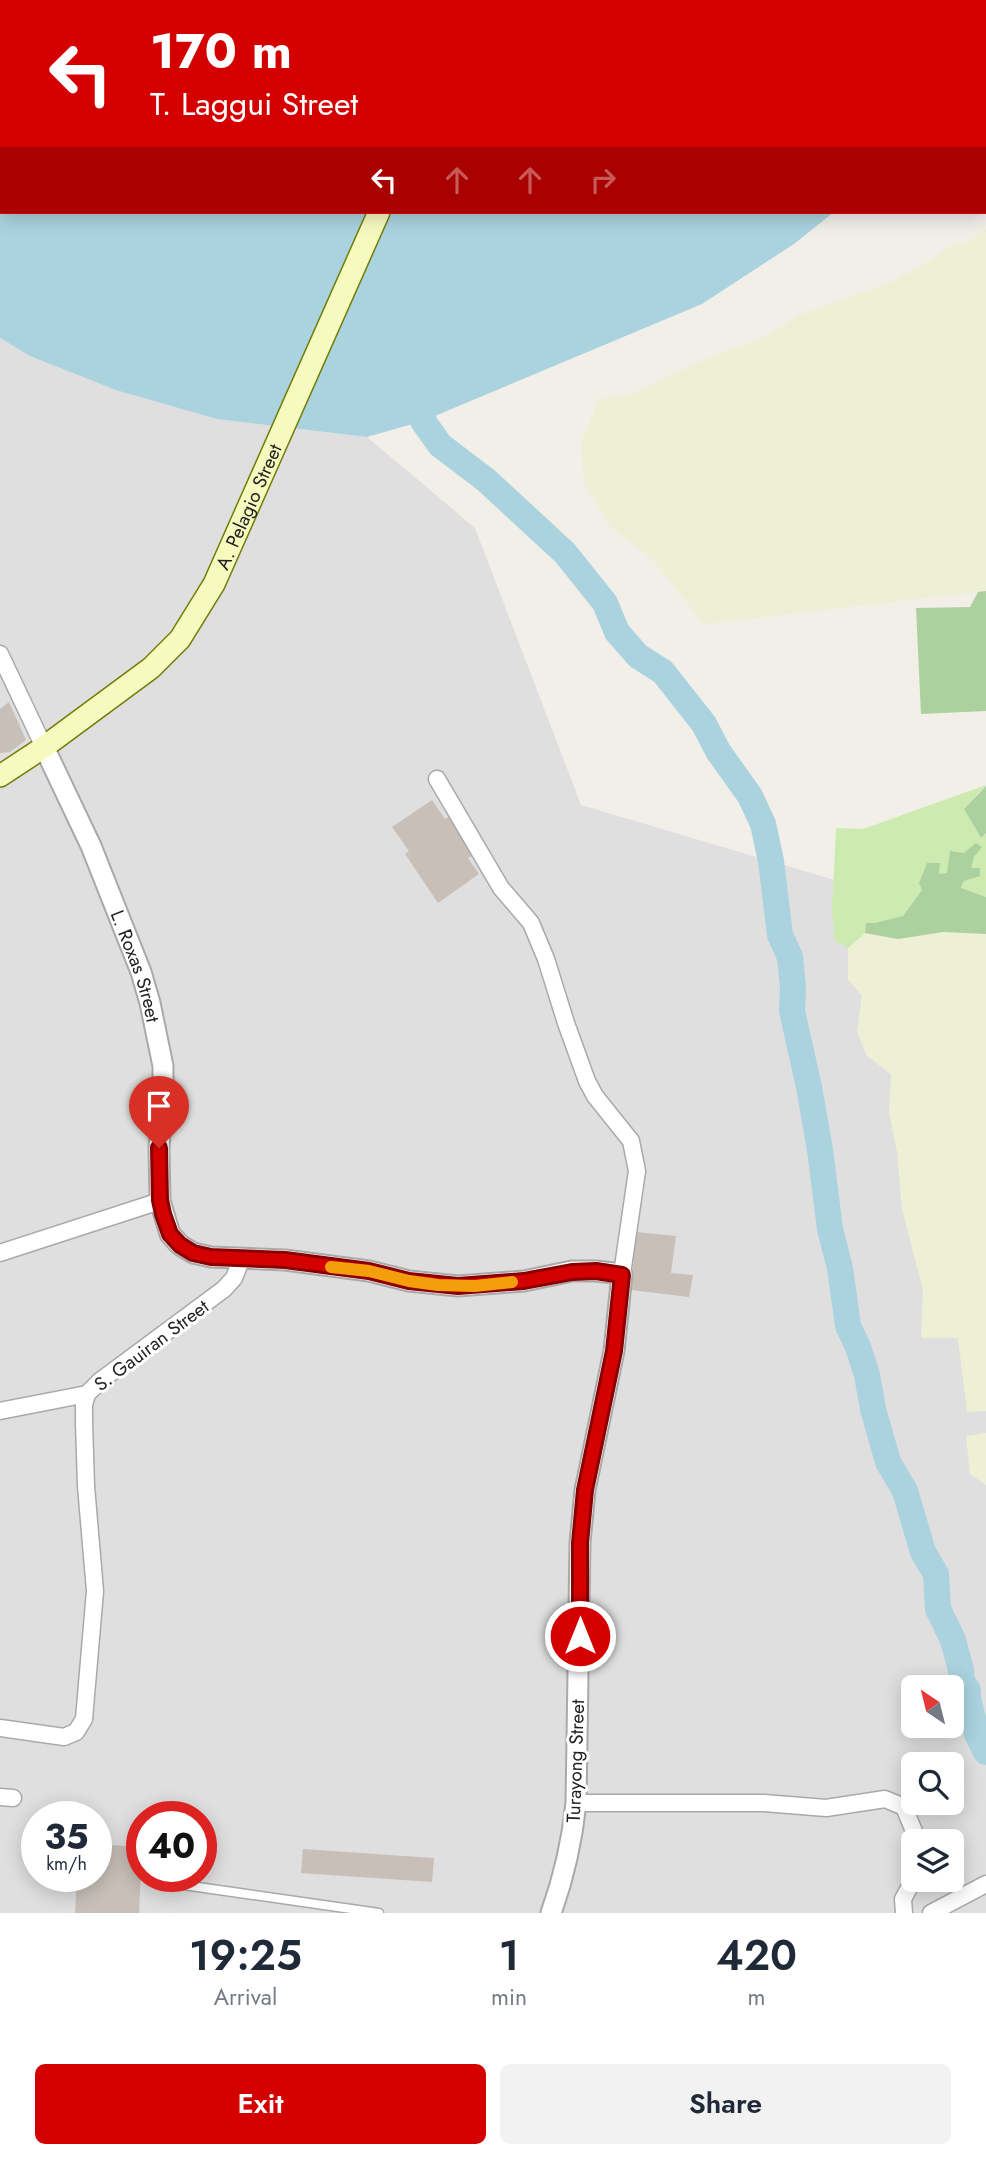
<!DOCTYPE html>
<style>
body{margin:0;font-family:Jost,sans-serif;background:#f2f2f3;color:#1f2937;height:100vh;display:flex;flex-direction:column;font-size:26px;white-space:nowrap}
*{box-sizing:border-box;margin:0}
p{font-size:23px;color:#747a83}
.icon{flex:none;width:38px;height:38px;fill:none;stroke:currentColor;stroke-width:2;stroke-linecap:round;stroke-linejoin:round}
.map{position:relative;height:1913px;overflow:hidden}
.sheet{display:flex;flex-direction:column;background:#fff;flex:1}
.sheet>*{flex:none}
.hud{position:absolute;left:0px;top:0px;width:987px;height:214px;box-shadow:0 4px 18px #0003;background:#d40000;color:#fff;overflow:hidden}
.needle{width:46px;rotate:325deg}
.tools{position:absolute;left:901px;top:1675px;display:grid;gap:14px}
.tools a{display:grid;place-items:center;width:63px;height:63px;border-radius:10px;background:#fff;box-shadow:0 4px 18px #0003;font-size:35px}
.speed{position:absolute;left:21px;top:1801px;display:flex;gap:14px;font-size:35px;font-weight:700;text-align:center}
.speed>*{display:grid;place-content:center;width:91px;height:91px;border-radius:50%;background:#fff;box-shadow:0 4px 18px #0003;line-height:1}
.speed small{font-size:18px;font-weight:400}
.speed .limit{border:10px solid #d22;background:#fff;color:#111}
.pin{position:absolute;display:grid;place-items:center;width:60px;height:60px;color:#fff;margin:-72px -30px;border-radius:50% 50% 50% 0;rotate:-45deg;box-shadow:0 0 7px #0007}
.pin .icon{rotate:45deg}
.me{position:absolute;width:77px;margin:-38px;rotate:0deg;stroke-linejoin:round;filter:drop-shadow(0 0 5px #0008)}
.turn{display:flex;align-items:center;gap:24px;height:147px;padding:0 35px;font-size:32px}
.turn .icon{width:91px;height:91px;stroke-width:2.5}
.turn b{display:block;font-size:49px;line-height:60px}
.lanes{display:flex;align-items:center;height:66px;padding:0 35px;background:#0003;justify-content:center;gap:35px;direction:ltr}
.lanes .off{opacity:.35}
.eta{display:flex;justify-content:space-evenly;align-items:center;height:119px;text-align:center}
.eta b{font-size:42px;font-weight:600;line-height:49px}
.cta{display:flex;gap:14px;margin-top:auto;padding:14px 35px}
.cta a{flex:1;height:80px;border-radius:10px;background:#d40000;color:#fff;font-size:28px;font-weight:600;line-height:80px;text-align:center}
.cta a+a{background:#f2f2f3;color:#1f2937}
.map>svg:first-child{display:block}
</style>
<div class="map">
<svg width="986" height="1913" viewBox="0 0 986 1913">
<rect width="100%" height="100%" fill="#f2efe9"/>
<path fill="#e0dfdf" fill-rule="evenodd" d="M0 338 30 356 217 419 367 437 475 528 581 805 922 906 986 1003V1913H0ZM914 1687H952V1726H914ZM914 1764H952V1802H914ZM37 1816H96V1876H37ZM142 1816H201V1876H142ZM914 1841H952V1880H914Z"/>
<path fill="#eef0d5" d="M986 228V591L704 624 654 561 610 526 584 483 581 442 599 399 630 395 704 360 764 337 799 315 894 281 923 265 953 244 969 242Z
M943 932 986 935V1411L967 1412 958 1338H921L923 1290 902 1209 897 1152 889 1112 891 1074 867 1056 857 1032 862 996 848 979V948L865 933 898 939Z
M986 1433V1485L970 1474 966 1436Z"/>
<path fill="#cdebb0" d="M986 785 964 809 981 838 986 833V897L961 889 974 857 981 847 948 873 939 875 922 890 903 916 875 923H866L865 933 848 948 835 941 832 911 836 828 863 829Z"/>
<path fill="#add19e" d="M986 591V711L921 714 916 608 970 607 978 592Z
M986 786V833L981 838 964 809Z
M976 843 982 847 974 857 971 868H980V876L964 881 961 888 986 897V934L943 932 898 939 865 933 866 923H875L903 916 922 890 919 883 927 863H940L939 874 947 873 950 851 964 853Z"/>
<path fill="#aad3df" d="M0 0H986V85L985 2H2V212H834L794 244 702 304 423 421 367 437 217 419 116 390 30 356 0 338Z"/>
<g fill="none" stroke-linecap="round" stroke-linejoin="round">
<path stroke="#aad3df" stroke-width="26" d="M424 385 423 421 440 445 486 480 565 553 605 603 617 632 638 656 663 672 704 724 718 751 750 796 763 824 771 861 780 935 790 957 793 988 792 1011 809 1087 820 1150 830 1229 840 1268 848 1326 858 1347 867 1375 873 1409 888 1462 905 1491 923 1552 936 1574 938 1609 953 1640 961 1670 962 1682 968 1690V1699L977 1734 986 1752"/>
</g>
<path fill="#c7bfb8" d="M9 702 26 740 10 752 0 753V709Z
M432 800 445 819 450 816 476 854 468 858 479 874 438 903 405 854 409 851 392 827Z
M636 1232 676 1236 671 1273 693 1275 689 1297 631 1290Z
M96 1844 142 1847 139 1913H75L77 1876H96Z
M303 1849 434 1858 432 1882 301 1873Z"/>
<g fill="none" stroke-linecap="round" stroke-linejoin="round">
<g stroke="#a9a9a9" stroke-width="11">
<path id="service" d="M163 1882 379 1913"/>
</g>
<g stroke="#a9a9a9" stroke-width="19">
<path id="minor" d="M0 654 44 747
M437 779 501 888 531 923 546 959 566 1023 587 1081 595 1096 631 1141 637 1171 622 1274
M0 1253 160 1201
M0 1411 87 1394 100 1381 224 1289 234 1278 242 1258
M0 1728 64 1737 76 1732 84 1719 95 1591 86 1486 84 1423V1405L87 1394
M0 1797 13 1798
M576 1803H764L826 1808 885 1799 904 1807 918 1841
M904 1913 903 1899 914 1879
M931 1913 986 1884"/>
</g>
<g stroke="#a9a9a9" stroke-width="23">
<g id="tertiary">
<path id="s1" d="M44 747 91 846 141 972 150 1003 163 1066V1090L159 1148 160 1201 170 1234 180 1245 193 1253 211 1257 285 1260 369 1271 409 1281 458 1286 524 1281 572 1271H596L622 1274 614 1351 585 1490 580 1543 576 1803C572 1841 564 1877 551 1913"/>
</g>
</g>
<g stroke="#707d05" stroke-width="24">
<g id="secondary">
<path d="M472 2 473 0"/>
<path id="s2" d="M0 776 44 747 151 668 180 639 214 584 379 212"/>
</g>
</g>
<use href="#service" stroke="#fff" stroke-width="8"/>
<use href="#minor" stroke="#fff" stroke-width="16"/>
<use href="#tertiary" stroke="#fff" stroke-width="19"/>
<use href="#secondary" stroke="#f7fabf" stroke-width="21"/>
</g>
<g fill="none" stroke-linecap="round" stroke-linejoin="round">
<g stroke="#8a0000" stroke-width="18">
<path id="route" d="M159 1148 160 1200 163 1214 170 1234 180 1245 193 1253 211 1257 285 1260 369 1271 409 1281 458 1286 524 1281 572 1272 596 1271 622 1275 614 1351 585 1490 580 1543V1636"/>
</g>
<use href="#route" stroke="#d40000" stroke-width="12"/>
<path stroke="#f59e0b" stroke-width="12" d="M331 1267 369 1271 409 1281 438 1285 475 1286 512 1282"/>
</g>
<g text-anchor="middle" stroke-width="6" stroke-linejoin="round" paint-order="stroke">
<g font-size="19" fill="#222" stroke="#fff">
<text dy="7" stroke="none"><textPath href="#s2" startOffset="376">A. Pelagio Street</textPath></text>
<text dy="7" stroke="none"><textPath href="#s1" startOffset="238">L. Roxas Street</textPath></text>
<text transform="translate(151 1345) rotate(-37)" y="7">S. Gauiran Street</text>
<text transform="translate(575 1761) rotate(-88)" y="7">Turayong Street</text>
</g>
</g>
</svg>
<div class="tools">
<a><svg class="needle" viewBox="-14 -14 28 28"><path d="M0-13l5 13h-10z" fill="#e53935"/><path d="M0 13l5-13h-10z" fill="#747a83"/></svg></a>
<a><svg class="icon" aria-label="search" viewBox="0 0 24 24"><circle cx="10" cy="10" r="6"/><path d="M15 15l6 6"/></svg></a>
<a><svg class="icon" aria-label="layers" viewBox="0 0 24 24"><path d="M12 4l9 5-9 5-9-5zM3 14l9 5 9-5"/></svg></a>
</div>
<div class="speed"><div>35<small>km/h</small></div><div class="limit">40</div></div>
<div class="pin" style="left:159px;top:1148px;background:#d93025"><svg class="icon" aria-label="arrive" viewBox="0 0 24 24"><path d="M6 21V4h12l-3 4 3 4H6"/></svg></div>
<svg class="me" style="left:580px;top:1636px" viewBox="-20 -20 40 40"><circle r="17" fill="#d40000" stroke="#fff" stroke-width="3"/><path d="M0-11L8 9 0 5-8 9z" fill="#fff"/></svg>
<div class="hud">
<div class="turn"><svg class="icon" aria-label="left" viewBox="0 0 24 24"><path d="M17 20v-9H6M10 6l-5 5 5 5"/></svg><div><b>170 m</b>T. Laggui Street</div></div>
<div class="lanes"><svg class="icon" aria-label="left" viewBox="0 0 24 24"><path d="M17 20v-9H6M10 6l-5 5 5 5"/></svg><svg class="icon off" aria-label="ahead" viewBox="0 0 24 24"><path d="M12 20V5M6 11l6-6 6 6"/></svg><svg class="icon off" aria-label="ahead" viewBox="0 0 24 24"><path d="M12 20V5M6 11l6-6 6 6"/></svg><svg class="icon off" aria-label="right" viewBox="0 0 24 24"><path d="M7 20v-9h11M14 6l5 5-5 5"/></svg></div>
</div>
</div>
<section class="sheet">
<div class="eta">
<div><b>19:25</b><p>Arrival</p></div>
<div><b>1</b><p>min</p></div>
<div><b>420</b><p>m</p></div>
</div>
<div class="cta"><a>Exit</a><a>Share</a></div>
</section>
